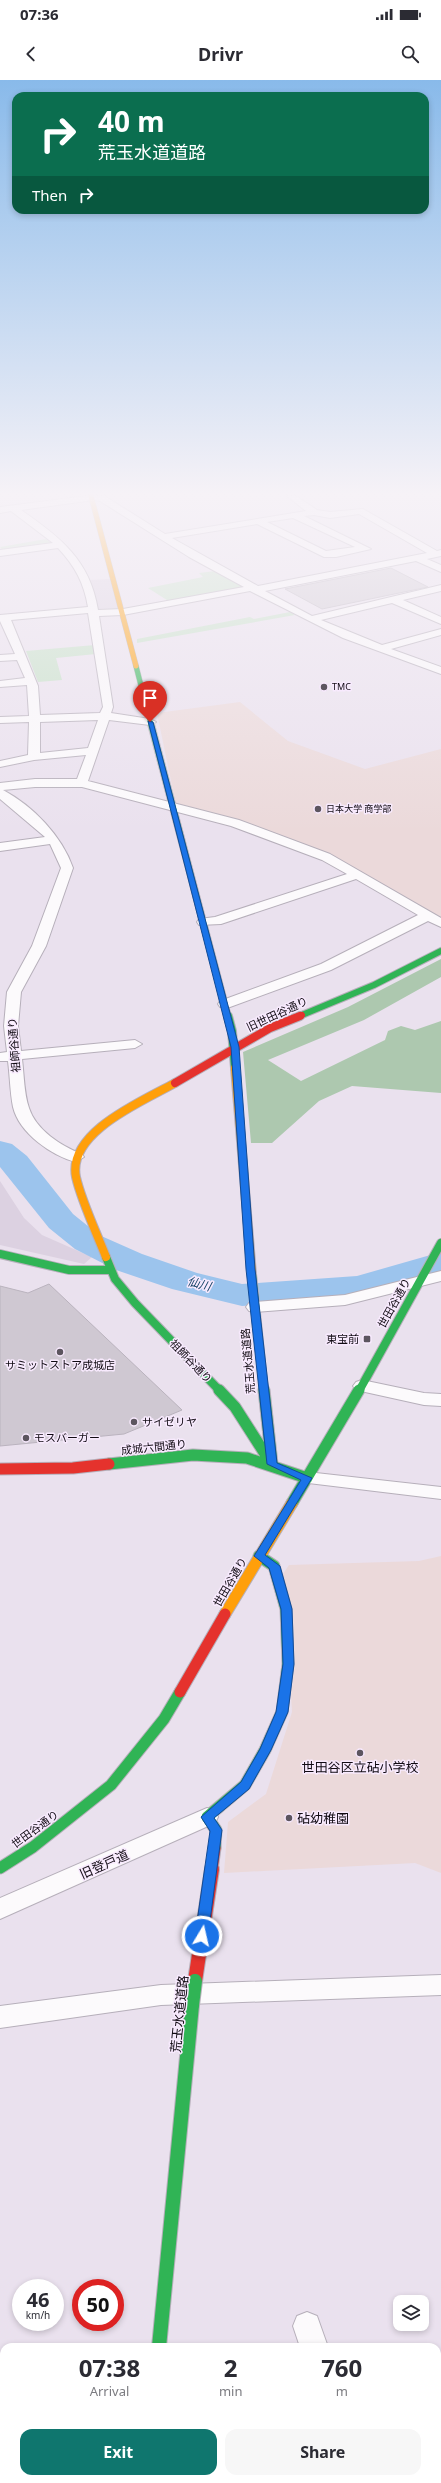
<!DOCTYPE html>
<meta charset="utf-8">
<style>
body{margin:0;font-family:"Noto Sans","Noto Sans JP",sans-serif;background:#f7f7f7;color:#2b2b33;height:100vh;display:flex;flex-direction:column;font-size:15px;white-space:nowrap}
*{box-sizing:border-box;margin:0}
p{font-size:13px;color:#7c7c81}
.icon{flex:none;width:22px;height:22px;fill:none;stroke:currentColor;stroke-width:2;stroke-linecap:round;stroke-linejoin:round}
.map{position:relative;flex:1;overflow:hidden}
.panel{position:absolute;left:0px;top:2263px;width:441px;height:140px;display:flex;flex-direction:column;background:#fff;border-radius:12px 12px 0 0;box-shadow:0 2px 6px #0003}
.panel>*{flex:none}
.hud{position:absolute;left:12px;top:12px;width:417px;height:122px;border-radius:12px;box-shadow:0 2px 6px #0003;background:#0b6e4f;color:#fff;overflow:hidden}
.fabs{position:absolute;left:393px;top:2215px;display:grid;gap:8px}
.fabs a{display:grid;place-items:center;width:36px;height:36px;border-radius:8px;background:#fff;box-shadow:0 2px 6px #0003;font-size:20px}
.speed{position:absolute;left:12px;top:2199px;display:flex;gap:8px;font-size:20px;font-weight:700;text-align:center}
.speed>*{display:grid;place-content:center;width:52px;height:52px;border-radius:50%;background:#fff;box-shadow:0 2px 6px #0003;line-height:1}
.speed small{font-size:10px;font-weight:400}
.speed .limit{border:6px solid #d22;background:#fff;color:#111}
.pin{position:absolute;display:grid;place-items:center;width:34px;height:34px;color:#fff;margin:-41px -17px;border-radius:50% 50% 50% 0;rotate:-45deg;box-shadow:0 0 4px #0007}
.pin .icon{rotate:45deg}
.me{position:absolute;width:44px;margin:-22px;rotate:9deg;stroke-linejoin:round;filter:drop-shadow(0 0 3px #0008)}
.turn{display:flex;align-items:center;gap:14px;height:84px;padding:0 20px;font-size:18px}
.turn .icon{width:52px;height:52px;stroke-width:2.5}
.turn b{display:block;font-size:28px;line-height:34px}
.then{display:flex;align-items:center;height:38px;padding:0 20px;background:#0003;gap:8px;font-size:15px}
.eta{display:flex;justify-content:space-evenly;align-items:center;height:68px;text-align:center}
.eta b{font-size:24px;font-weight:700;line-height:28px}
.primary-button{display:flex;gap:8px;margin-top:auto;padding:8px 20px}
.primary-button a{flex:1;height:46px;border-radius:12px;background:#0f766e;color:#fff;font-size:16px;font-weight:700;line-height:46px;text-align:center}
.primary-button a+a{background:#f7f7f7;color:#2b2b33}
.status{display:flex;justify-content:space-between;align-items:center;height:28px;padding:0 20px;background:#fff;direction:ltr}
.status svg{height:11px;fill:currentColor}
header{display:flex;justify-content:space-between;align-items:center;height:52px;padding:0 20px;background:#fff;font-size:18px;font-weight:700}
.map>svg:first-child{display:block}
</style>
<div class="status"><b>07:36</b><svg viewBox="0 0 49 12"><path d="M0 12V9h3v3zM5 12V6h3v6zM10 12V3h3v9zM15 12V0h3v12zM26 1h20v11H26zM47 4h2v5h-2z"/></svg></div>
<header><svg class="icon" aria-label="back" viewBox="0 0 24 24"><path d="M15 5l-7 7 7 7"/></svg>Drivr<svg class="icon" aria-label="search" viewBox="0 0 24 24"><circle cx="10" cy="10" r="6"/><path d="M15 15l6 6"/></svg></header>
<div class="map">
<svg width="441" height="2403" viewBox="0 0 441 2403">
<rect width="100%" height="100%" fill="#eae1ee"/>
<path fill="#dcd1e1" d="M110 499 119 531 98 530 89 500Z
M0 1101 24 1138 42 1155 92 1177 84 1184 0 1165Z"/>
<path fill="#ebd9da" d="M240 622 288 661 365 689 441 669V839L330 776 176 725 157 633Z
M441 1476V1793L415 1783 224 1793 228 1742 266 1714 292 1632 283 1494 289 1485 419 1481Z"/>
<path fill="#c5e0c7" d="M46 459 54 465 4 472 0 467Z
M215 491 246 507 170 522 148 508 203 497 199 493Z
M290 532 295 535 137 563V559L250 537 254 539Z
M95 565 96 574 56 578 62 600 38 602 26 571Z"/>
<path fill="#adc8af" d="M441 879V897L364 940 268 980 301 1001 385 960 388 951 401 946 415 950 441 941V1013L352 1006 319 1021 272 1063H251L243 972 348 927Z"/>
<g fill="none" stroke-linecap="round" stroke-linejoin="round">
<path fill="#9cc4ed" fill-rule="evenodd" d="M0 1061 12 1064 27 1076 73 1134 99 1155 142 1174 197 1193 242 1204 357 1196 441 1172V1194L359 1218 242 1226 172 1209 116 1190 75 1169 49 1148 0 1087Z"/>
</g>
<path fill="#cfc8d2" stroke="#bab3be" d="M391 488 428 507 322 529 285 509Z
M49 1204 182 1330 124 1354 0 1366V1206L28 1213Z"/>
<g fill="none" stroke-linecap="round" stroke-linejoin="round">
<g stroke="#b6afba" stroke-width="2">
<path id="street" d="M86 416H107L106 417 165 454 306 431 287 416H296L317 430 330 432 363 429 437 471 441 470V476L427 479 441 485V492L416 481 265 511 312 536 441 505V511L403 520 441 537V544L392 523 321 540 382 565 441 549V555L391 569 441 587V594L343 558 250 511 123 535 99 536 113 627 111 633 150 639 156 642 150 645 109 640 88 701 239 740 330 774 441 838V847L428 841 331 890 230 927H220L218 924 220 921 321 884 418 835 356 799 221 844 199 845 197 842 199 839 215 837 347 794 322 780 231 746 82 707H35L3 710C33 726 62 756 73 788L46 866 21 912 18 946 21 971 135 960 142 964 135 968 22 979C24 995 24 1014 29 1028 36 1050 61 1066 82 1074L84 1077 76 1082C52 1076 19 1053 13 1027 10 1012 10 996 8 981H0V973L7 972 4 946 7 912 32 866 61 788 50 764 0 771V763L45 757 0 719V703L35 699H77L86 675 34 680 0 687V681L28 675 29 642 0 643V637L29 636 27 605 0 607V601L25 598 17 580 0 581V575L15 574 0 541V535L88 527C84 503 75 486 58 468L0 476V470L53 463 11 431 0 433V427ZM94 420 100 421 189 477 244 507 123 529 98 530C90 480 60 457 21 430ZM359 434 427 473 258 506 172 458 257 444 324 477H336L371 469 304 436 314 435 330 438ZM293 438 355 467 326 471 267 442ZM88 533 103 627 100 633 40 635 38 606 11 540ZM98 640 88 668 40 673V642Z
M441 1191V1201L345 1225 255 1232 249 1231 246 1227 249 1223 255 1222 345 1215Z
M362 1300 424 1313 441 1314V1326L424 1325 356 1310 353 1306 356 1302Z
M307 1392 441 1407V1419L300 1402 297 1398 300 1394Z
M207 1728 215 1731 218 1737 215 1743 0 1839V1818Z
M441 1895V1915L161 1925 0 1948V1926L161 1905Z
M307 2232 317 2236 328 2267H300L293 2246 297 2236Z
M437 2282H441V2310H437Z
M0 2311H4V2339H0Z"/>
</g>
<g stroke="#b6afba" stroke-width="6">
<path id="fast-far4" d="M136 586 151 645"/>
</g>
<g stroke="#b6afba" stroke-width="8">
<path id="fast-far3" d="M151 644 228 937
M302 935 374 905 441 871"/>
</g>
<g stroke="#b6afba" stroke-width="10">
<path id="fast-far2" d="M228 936 232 951 235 988
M0 1174 69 1190H111
M106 1177 115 1199 135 1223 220 1311
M252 1194 264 1311
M359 1311 441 1163"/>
</g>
<g stroke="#b6afba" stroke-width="13">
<path id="fast-far1" d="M219 1310 235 1327 269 1380
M264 1310 272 1384
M109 1384 193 1375 247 1378 307 1398
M292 1423 359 1310
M215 1768 216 1750 207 1737 245 1705 265 1670 282 1632 288 1584 286 1529 274 1486 259 1476
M0 1788 33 1767 111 1705 164 1639 180 1612"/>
</g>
<g stroke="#b6afba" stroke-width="16">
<path id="fast" d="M159 2267 192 1925
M252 2399 253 2403"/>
</g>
<g stroke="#b6afba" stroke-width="6">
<path id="slow-far2" d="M91 416 136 586"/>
</g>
<g stroke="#b6afba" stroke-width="10">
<path id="slow-far1" d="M235 988 252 1194
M106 1177C97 1154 81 1120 76 1097 67 1052 143 1021 175 1003"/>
</g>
<g stroke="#b6afba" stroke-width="13">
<path id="slow" d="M225 1534 292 1423"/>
</g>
<g stroke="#b6afba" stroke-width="8">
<path id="jam-far3" d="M298 937 302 935"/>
</g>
<g stroke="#b6afba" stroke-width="10">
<path id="jam-far2" d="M175 1003 270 948 300 936"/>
</g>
<g stroke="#b6afba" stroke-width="13">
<path id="jam-far1" d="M0 1389 73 1388 109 1384
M180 1612 225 1534
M212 1790 215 1768"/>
</g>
<g stroke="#b6afba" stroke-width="16">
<path id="jam" d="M195 1901 212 1789"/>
</g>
<use href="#street" fill="#fcfafc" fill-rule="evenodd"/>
<use href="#fast-far4" stroke="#30b455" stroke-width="5"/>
<use href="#fast-far3" stroke="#30b455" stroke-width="6"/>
<use href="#fast-far2" stroke="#30b455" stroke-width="8"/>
<use href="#fast-far1" stroke="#30b455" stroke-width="11"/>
<use href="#fast" stroke="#30b455" stroke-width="14"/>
<use href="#slow-far2" stroke="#ff9f0a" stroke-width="5"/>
<use href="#slow-far1" stroke="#ff9f0a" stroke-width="8"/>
<use href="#slow" stroke="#ff9f0a" stroke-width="11"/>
<use href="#jam-far3" stroke="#e5322d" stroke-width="6"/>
<use href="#jam-far2" stroke="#e5322d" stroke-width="8"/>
<use href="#jam-far1" stroke="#e5322d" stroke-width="11"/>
<use href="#jam" stroke="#e5322d" stroke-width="14"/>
<g stroke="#b6afba" stroke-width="16" stroke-linecap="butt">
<path id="fast-bridge" d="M192 1925 195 1901"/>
</g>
<use href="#fast-bridge" stroke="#30b455" stroke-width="14"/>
</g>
<linearGradient id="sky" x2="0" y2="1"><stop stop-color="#89baea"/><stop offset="0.55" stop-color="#f6f2f7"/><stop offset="1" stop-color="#f6f2f7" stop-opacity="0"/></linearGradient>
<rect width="441" height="752" fill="url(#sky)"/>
<path fill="#1a73e8" stroke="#114b97" d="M148 641 153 642 239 967 255 1189 277 1383 312 1398 265 1475 280 1486 292 1529 294 1584 288 1632 271 1670 249 1709 214 1738 222 1750 208 1856 202 1862 195 1856 210 1751 201 1737 241 1702 260 1669 276 1632 283 1584 281 1529 269 1488 254 1476 301 1400 267 1384 246 1189 231 967Z"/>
<g fill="#5c555f" stroke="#f8eafe" stroke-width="1.5">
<circle cx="324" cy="607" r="4"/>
<circle cx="318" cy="729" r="4"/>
<rect x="363" y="1255" width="8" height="8" rx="2"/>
<circle cx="60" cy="1272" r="4"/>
<circle cx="134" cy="1342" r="4"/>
<circle cx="26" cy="1358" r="4"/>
<circle cx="360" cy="1673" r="4"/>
<circle cx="289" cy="1738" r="4"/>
</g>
<g text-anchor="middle" stroke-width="3" stroke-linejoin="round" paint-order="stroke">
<g font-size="9" fill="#100a12" stroke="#f8eafe" text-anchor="start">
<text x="332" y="610">TMC</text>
<text x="326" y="732">日本大学 商学部</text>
</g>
<g font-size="11" fill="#100a12" stroke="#f8eafe">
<text transform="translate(277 934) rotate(-25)" y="4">旧世田谷通り</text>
<text transform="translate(14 965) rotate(-94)" y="4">祖師谷通り</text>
<text transform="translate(394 1223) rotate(-61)" y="4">世田谷通り</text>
<text transform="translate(191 1281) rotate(46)" y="4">祖師谷通り</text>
<text transform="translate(248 1281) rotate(-95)" y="4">荒玉水道道路</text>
<text transform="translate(154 1367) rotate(-6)" y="4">成城六間通り</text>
<text transform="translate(230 1502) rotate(-60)" y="4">世田谷通り</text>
<text transform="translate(35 1749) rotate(-36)" y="4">世田谷通り</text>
</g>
<g font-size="11" fill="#100a12" stroke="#f8eafe" text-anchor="start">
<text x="359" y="1263" text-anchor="end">東宝前</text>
<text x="60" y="1289" text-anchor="middle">サミットストア成城店</text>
<text x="142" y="1346">サイゼリヤ</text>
<text x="34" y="1362">モスバーガー</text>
</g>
<g font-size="12" font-style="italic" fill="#164467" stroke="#f8eafe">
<text transform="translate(199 1204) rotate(14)" y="4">仙川</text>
</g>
<g font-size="13" fill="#100a12" stroke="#f8eafe">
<text x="360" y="1692">世田谷区立砧小学校</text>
<text x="297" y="1743" text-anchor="start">砧幼稚園</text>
</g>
<g font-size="13" fill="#100a12" stroke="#f8eafe">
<text transform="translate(104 1784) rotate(-24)" y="5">旧登戸道</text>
<text transform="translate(179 1934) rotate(-84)" y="5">荒玉水道道路</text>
</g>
</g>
</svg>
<div class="fabs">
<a><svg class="icon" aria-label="layers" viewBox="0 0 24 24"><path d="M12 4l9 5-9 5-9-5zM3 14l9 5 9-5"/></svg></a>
</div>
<div class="speed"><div>46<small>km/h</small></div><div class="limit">50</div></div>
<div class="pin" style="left:150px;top:642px;background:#d93025"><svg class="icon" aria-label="arrive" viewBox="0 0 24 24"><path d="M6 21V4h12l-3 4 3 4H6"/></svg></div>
<svg class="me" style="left:202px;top:1856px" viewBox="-20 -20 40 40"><circle r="17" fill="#1a73e8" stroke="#fff" stroke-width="3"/><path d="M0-11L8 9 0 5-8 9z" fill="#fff"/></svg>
<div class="hud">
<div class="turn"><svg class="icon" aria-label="right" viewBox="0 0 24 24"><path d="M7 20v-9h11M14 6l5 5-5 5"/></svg><div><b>40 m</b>荒玉水道道路</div></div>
<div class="then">Then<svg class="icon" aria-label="right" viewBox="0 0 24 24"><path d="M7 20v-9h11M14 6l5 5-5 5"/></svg></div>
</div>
<section class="panel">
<div class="eta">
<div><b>07:38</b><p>Arrival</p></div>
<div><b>2</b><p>min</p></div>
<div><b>760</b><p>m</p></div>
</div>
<div class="primary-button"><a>Exit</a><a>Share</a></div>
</section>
</div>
